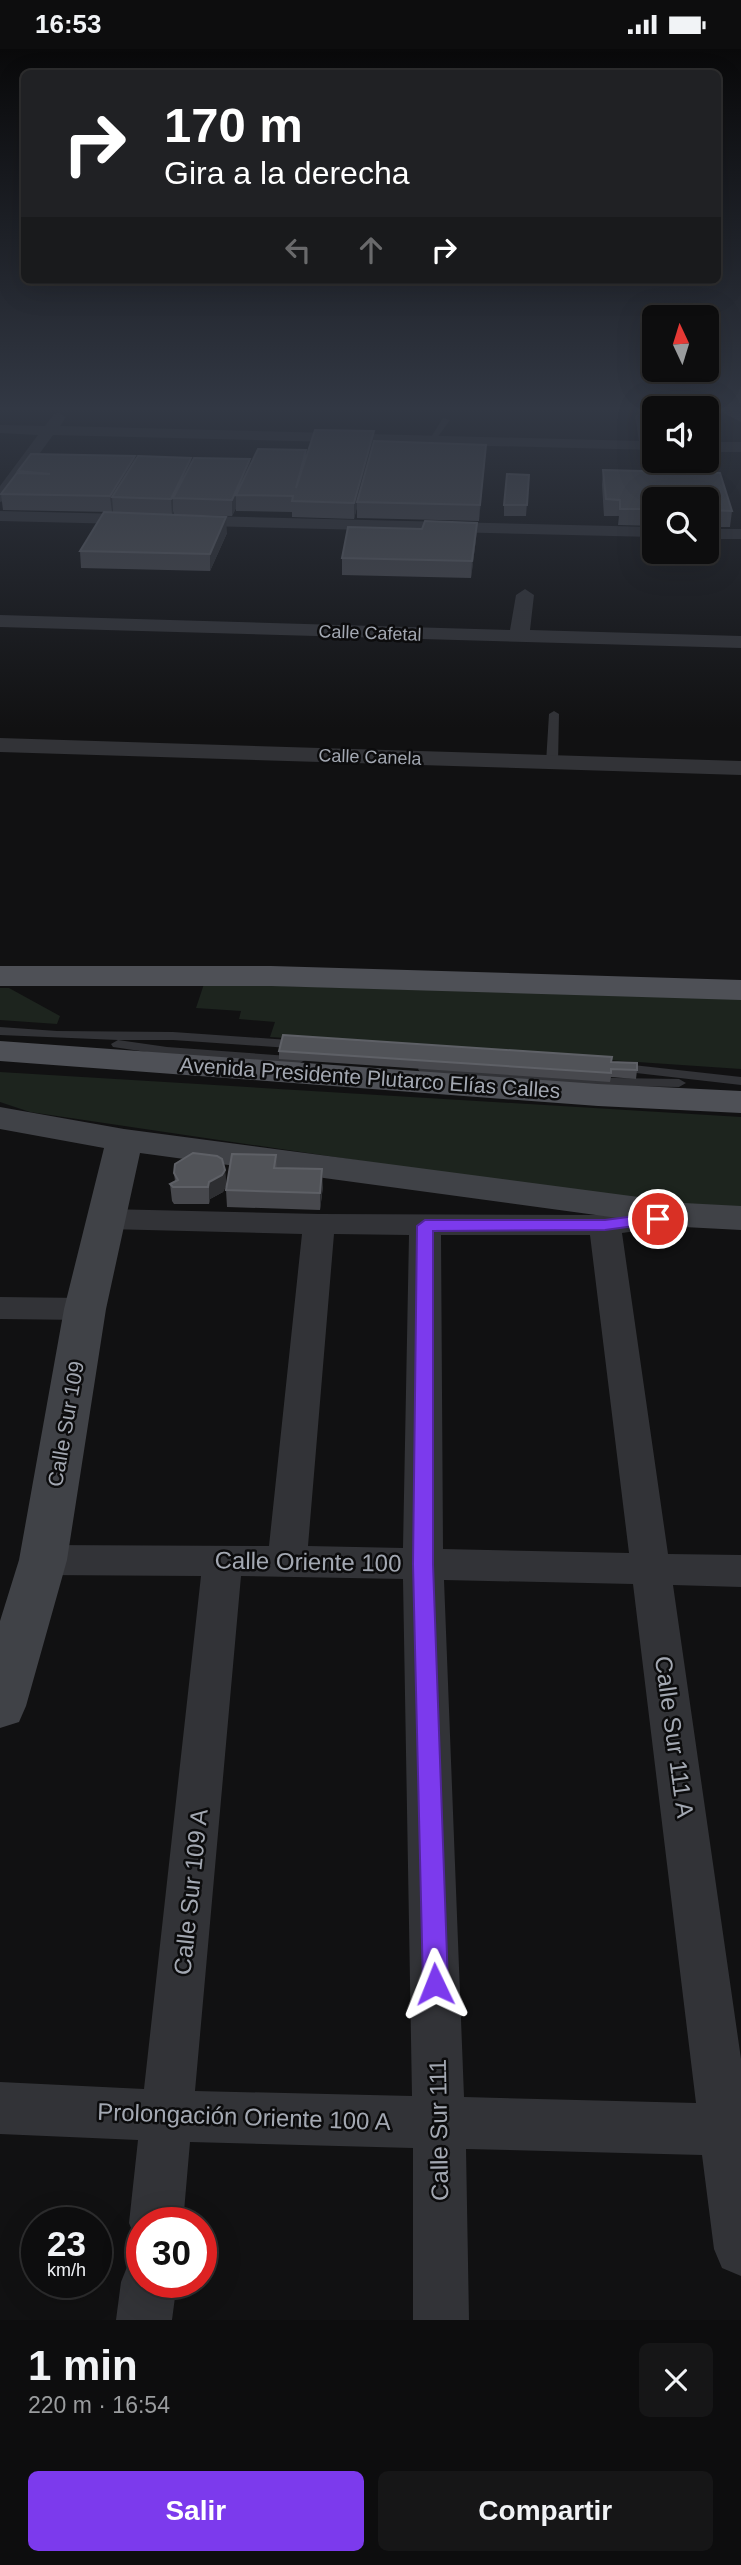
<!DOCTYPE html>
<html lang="es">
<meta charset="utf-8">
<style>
body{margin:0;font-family:Helvetica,sans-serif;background:#161617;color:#f1f3f6;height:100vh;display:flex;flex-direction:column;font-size:26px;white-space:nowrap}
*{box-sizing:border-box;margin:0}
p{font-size:23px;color:#9a9c9e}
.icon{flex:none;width:38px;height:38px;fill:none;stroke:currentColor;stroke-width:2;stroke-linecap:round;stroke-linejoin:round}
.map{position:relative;height:2271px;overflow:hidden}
.panel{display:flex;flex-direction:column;background:#0d0d0e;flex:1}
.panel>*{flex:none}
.banner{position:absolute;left:21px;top:21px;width:700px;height:214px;border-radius:10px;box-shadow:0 7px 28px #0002,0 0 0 2px #2d2d2e;background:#202124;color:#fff;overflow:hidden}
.needle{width:46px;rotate:356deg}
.fabs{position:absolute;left:642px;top:256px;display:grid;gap:14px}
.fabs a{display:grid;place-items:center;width:77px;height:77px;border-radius:10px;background:#0d0d0e;box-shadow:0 7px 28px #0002,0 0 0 2px #2d2d2e;font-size:35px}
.speed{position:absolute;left:21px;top:2158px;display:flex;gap:14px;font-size:35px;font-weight:700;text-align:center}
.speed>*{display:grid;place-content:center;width:91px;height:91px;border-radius:50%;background:#0d0d0e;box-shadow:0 7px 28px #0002,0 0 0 2px #2d2d2e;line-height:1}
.speed small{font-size:18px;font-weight:400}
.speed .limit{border:10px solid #d22;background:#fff;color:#111}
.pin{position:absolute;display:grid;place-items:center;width:60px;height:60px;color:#fff;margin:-30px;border:4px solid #fff;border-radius:50%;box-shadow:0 2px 7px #0007}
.me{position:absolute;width:77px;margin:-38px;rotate:358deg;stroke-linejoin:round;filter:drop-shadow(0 0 5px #0008)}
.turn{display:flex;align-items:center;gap:24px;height:147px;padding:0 28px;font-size:32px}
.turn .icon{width:91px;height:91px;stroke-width:2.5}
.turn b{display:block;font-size:49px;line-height:60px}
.lanes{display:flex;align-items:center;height:66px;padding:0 28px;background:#0003;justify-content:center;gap:35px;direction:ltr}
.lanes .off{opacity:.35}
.round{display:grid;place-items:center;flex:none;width:74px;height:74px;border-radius:10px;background:#161617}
.summary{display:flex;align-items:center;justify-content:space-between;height:119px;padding:0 28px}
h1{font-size:42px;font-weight:700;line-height:52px}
.primary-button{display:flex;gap:14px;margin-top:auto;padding:14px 28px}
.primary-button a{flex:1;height:80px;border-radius:10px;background:#7c3aed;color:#fff;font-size:28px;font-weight:700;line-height:80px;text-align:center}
.primary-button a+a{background:#161617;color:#f1f3f6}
.status{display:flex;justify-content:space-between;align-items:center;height:49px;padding:0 35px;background:#0d0d0e;direction:ltr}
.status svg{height:19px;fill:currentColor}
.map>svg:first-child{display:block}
</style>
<div class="status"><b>16:53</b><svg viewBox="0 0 49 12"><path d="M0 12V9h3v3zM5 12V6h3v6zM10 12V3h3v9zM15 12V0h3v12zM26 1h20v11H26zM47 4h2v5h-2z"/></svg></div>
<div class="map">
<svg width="741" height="2271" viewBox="0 0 741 2271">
<rect width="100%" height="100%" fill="#111112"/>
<path fill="#1d241e" d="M204 935 741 949V1020L270 988 275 973 239 970 241 962 196 959Z
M0 939H9L60 967 57 975 0 971Z
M0 1023 741 1068V1161L680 1159 30 1063 0 1053Z"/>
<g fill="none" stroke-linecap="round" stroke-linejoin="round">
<path fill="#323337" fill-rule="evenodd" d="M443 369 450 371 434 393H428Z
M554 662 559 665 558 714 552 717 546 714 549 665Z
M0 978 57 982 173 983 303 992 310 996 303 1000 173 991H118L167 998 303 1008 305 1011 298 1015 167 1006 113 998 111 995 118 991 0 986Z
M615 1014 741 1028V1036L610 1021 608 1018 610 1015Z
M425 1016 615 1029 679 1030 686 1034 679 1038 615 1037 420 1023 418 1020 420 1017Z"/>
<path fill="#323337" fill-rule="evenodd" d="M642 363 649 367 654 401 53 386 6 451 0 453V437L38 386 0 384V376L45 377 54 365 59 364 66 368 60 377 639 392 635 367Z
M707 393H741V403H707Z
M0 462 654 478V488L0 472Z
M707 480H741V490H707Z
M525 540 534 546 530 581 741 587V599L0 578V566L510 581 516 546Z
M0 689 741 712V726L0 703Z
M682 1157 693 1160 698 1167 693 1174 622 1184 668 1505 741 1506V1538L673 1536 741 2010V2227L722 2219 714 2200 702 2106 466 2100 469 2271H413V2099L190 2093 183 2174H142V2195L137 2193 129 2174 138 2091 0 2085V2033L144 2040 201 1527 43 1526 29 1522 23 1511 29 1500 43 1496 269 1497 302 1185 107 1180 96 1177 91 1170 96 1163 107 1160 319 1165 605 1166ZM334 1185 409 1186 403 1499 308 1497ZM441 1186H590L629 1504 443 1500ZM241 1527 403 1530 412 2047 195 2042ZM444 1531 633 1535 696 2054 464 2048Z
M0 1248 85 1249 97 1252 102 1260 97 1268 85 1271 0 1270Z
M142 2208V2233H177L172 2271H116L121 2233 129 2213Z"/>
<path fill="#404247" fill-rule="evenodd" d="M718 361H741V373Z
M0 1058 124 1080 684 1154 741 1157V1181L684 1178 140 1104 106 1260 67 1511 26 1657 19 1673 0 1679V1572L19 1511 64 1260 104 1099 0 1080Z"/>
<path fill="#4e5056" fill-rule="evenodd" d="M0 917H271L741 931V951L271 937H0Z
M0 992 598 1035 741 1042V1064L598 1057 0 1012Z"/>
</g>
<path fill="#47484d" d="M374 392 486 396 479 472 357 469V458L354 470 292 468V463L236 462V459L232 467 174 466 173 462 172 466 227 484 210 522 81 519 80 502 113 464V461L112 463 3 461 1 445 19 424 18 422 135 412 192 413 250 410V415L306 408Z
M603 421 720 424 732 462 730 478H707V450H654V477L618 476 619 467H604L602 436Z
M529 426 526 467H504V456Z
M477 474 476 490 471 529 342 526V509L422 480Z
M279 1002 611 1013 637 1021 636 1030 611 1028 610 1033 279 1010Z
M276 1106 277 1119 323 1137 320 1161 227 1158 226 1141Z
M225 1121 226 1137 223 1143 210 1150 209 1155H174L172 1152 170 1135 175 1132 174 1124Z"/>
<path fill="#2d2e31" d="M374 382V397L357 453V458L354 470V454Z
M486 396 485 411 479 472 480 456Z
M135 407 136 423 112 448 113 461 112 463 110 447Z
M191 409 192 424 173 449V462L172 466 171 450Z
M250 410 251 425 236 446V459L232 467V451Z
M226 468 227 484 210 522V505Z
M477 474 476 490 471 529 472 512Z
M322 1120 323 1137 320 1161V1144Z
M225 1121 226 1137 223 1143 210 1150 209 1155V1133Z"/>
<path fill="#515358" stroke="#5e6066" stroke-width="2" d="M315 381 374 382 354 454 292 452 293 447 236 446 258 400 306 401 296 439Z
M374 392 486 396 480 456 357 453Z
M31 405 135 407 110 447 1 445 17 424 50 425 18 422Z
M138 407 191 409 171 450 112 448Z
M194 409 250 410 232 451 173 449Z
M603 421 720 424 732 462 707 461V450H654V460H620V451L606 450Z
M507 425 529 426 527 456H504Z
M104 463 226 468 210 505 80 502Z
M425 472 477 474 472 512 342 509 348 478 422 480Z
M283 986 612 1008 611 1013 637 1014V1021L611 1020V1024L279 1002Z
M193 1104 217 1107 222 1110 225 1121 222 1126 209 1133 208 1138H173L170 1135 178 1131 174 1124 175 1115Z
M232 1105 276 1106 274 1119 322 1120 320 1144 226 1141Z"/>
<linearGradient id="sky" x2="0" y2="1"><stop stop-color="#09090a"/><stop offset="0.53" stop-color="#323844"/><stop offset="1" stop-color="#323844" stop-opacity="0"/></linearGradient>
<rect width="741" height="679" fill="url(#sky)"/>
<path fill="#7c3aed" stroke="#51269a" stroke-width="2" d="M658 1164 664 1166 666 1170 664 1173 605 1181 433 1182V1515L448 1935 444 1943 435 1947 426 1943 423 1935 413 1515 417 1177 425 1171H605Z"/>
<g text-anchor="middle" stroke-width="5" stroke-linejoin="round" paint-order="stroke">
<g font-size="18" fill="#a3a8b2" stroke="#0c0c0d">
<text transform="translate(370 584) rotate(2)" y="6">Calle Cafetal</text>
<text transform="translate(370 708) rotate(2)" y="6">Calle Canela</text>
</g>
<g font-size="21" fill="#a3a8b2" stroke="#0c0c0d">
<text transform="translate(370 1029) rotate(4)" y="7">Avenida Presidente Plutarco Elías Calles</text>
<text transform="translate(66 1375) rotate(-80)" y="7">Calle Sur 109</text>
</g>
<g font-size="24" fill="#a3a8b2" stroke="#0c0c0d">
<text transform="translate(308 1513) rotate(1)" y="8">Calle Oriente 100</text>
<text transform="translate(674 1688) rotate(82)" y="8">Calle Sur 111 A</text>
<text transform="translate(191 1843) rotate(-84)" y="8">Calle Sur 109 A</text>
<text transform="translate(244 2068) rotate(2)" y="8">Prolongación Oriente 100 A</text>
<text transform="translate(439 2081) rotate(-91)" y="8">Calle Sur 111</text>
</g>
</g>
</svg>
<div class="fabs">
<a><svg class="needle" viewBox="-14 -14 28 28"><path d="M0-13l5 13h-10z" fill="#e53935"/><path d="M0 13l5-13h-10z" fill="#9a9c9e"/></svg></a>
<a><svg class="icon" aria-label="sound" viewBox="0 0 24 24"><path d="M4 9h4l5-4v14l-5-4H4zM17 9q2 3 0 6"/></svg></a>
<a><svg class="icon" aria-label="search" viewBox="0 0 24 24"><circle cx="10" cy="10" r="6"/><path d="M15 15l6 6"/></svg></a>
</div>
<div class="speed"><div>23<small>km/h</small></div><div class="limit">30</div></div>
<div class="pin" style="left:658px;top:1170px;background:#d93025"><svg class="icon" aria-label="arrive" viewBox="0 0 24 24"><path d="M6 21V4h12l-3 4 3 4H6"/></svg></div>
<svg class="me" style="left:435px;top:1935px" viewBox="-20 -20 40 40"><path d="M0-17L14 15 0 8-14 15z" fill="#7c3aed" stroke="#fff" stroke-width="4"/></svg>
<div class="banner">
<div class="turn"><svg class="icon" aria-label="right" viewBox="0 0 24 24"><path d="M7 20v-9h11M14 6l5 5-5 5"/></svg><div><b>170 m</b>Gira a la derecha</div></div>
<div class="lanes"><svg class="icon off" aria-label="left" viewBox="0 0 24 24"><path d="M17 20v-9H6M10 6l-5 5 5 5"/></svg><svg class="icon off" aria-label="ahead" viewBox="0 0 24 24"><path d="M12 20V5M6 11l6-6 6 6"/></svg><svg class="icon" aria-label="right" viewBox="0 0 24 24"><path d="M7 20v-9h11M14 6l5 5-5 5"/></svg></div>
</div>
</div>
<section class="panel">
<div class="summary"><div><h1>1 min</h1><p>220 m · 16:54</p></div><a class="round"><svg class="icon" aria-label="close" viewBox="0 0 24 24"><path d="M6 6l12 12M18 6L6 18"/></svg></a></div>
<div class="primary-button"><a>Salir</a><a>Compartir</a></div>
</section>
